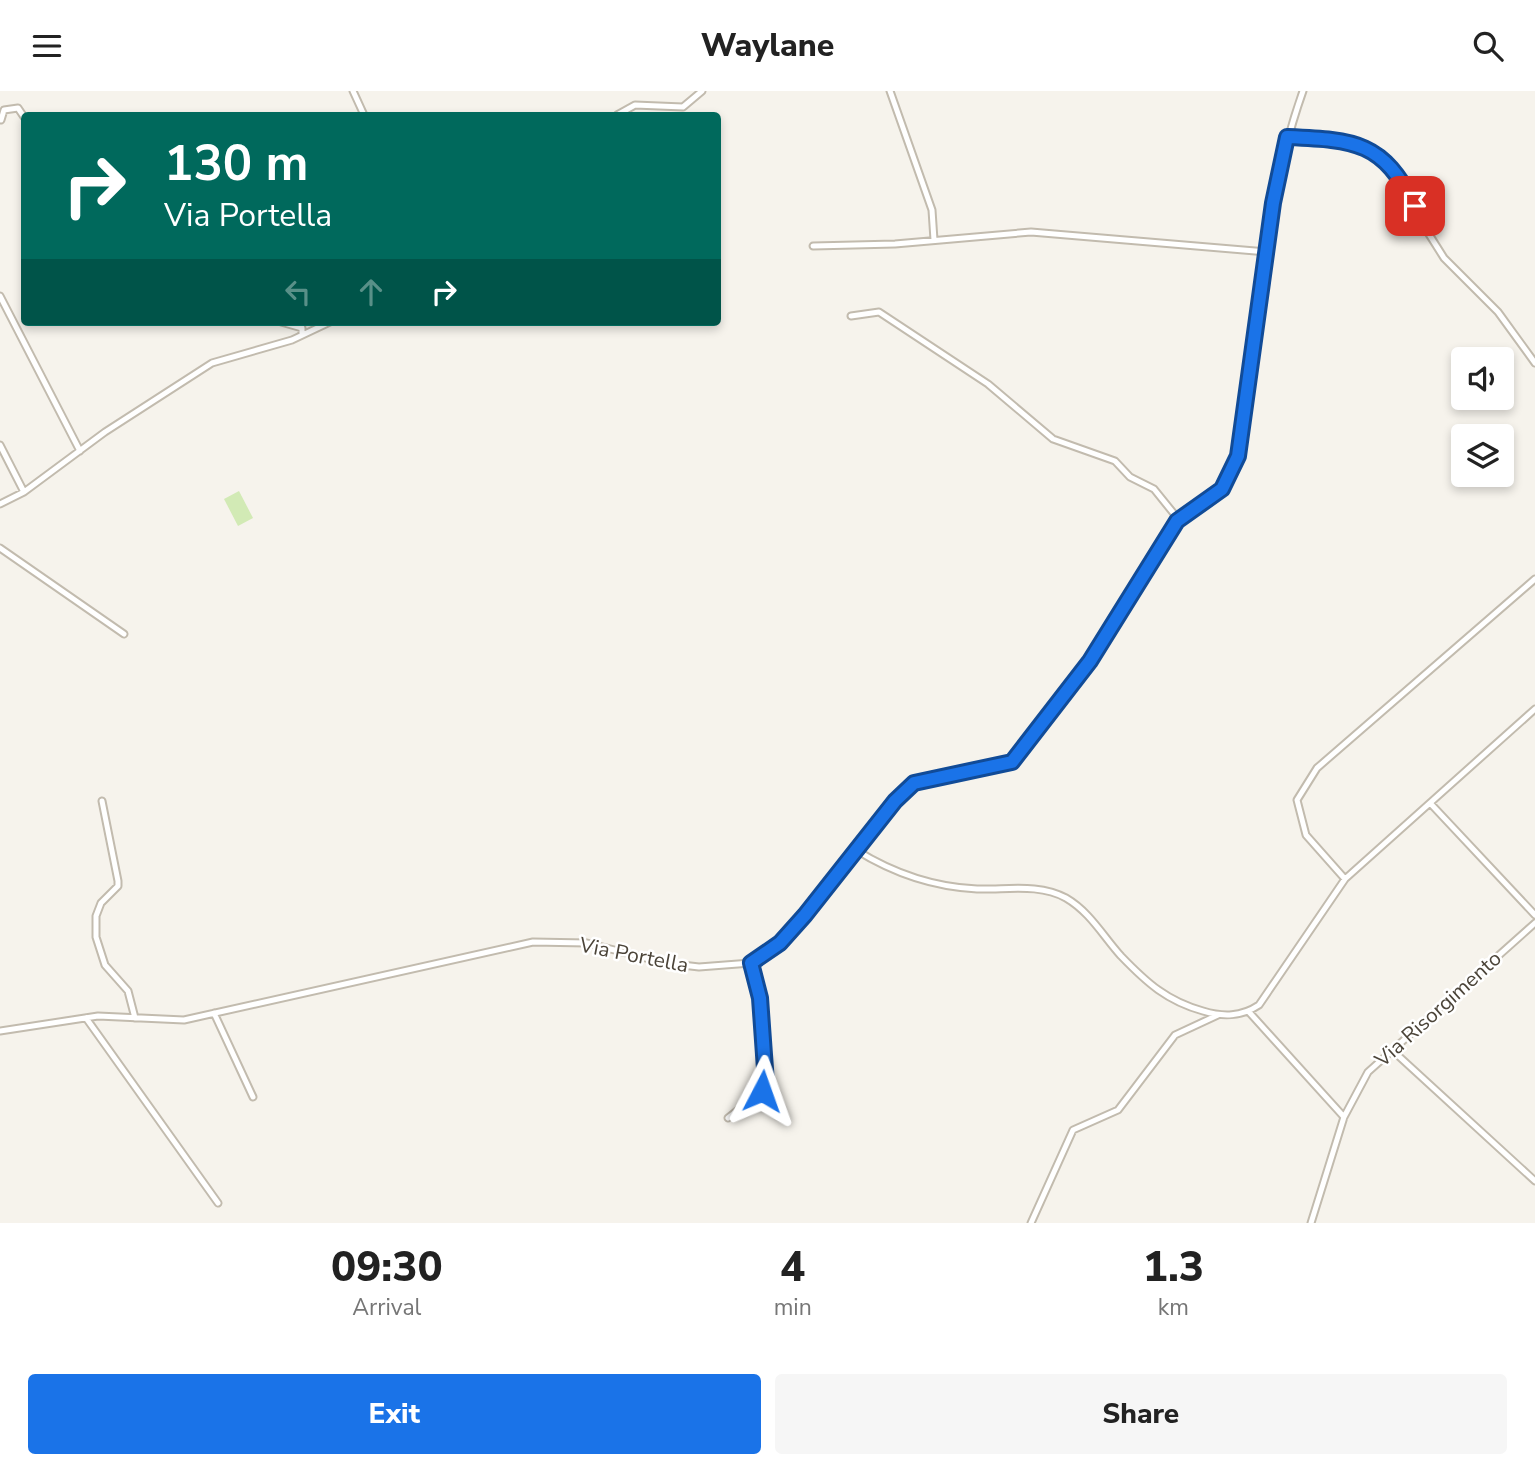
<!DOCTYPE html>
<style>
body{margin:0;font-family:"Nunito Sans",sans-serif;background:#f6f6f6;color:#222;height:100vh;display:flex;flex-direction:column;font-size:26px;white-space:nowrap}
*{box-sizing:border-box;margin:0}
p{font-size:23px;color:#767676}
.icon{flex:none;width:38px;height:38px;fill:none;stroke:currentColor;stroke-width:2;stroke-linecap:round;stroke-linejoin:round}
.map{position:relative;height:1132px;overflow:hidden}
.drawer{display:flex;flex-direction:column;background:#fff;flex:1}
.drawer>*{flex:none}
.hud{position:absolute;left:21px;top:21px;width:700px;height:214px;border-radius:7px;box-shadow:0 4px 10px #0003;background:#00695c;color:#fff;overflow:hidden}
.controls{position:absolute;left:1451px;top:256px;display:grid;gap:14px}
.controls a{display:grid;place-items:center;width:63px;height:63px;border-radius:7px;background:#fff;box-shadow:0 4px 10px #0003;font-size:35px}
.pin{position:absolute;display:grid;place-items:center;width:60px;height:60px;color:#fff;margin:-30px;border-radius:14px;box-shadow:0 4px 10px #0006}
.me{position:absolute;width:77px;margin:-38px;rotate:4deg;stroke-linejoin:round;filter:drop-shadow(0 0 5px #0008)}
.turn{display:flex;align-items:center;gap:24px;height:147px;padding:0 28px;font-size:32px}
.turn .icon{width:91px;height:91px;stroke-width:2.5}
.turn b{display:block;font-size:49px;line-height:60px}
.lanes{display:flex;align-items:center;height:66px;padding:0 28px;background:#0003;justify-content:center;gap:35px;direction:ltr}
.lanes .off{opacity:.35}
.eta{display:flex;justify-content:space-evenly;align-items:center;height:119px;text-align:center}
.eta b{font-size:42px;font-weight:800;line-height:49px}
.primary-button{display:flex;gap:14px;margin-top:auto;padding:14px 28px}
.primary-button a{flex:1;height:80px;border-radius:7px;background:#1a73e8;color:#fff;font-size:28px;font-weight:800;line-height:80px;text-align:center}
.primary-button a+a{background:#f6f6f6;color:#222}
header{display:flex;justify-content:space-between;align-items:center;height:91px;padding:0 28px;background:#fff;font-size:32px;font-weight:800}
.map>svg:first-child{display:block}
</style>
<header><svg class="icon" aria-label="menu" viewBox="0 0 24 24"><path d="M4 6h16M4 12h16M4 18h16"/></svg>Waylane<svg class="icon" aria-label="search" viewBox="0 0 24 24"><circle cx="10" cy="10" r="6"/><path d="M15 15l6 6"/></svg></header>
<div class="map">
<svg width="1535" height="1132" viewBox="0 0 1535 1132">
<rect width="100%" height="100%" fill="#f6f3ec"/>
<path fill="#d2eab5" d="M239 400 253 427 238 435 224 408Z"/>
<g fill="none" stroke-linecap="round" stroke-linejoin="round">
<g stroke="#c2bbae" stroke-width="9">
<path id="street" d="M353 0 364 24
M890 0 932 119 934 149
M617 24 635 14 683 16 702 0
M1 29 4 19 18 17 24 26
M1287 46 1340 48 1375 61 1399 83 1427 140 1444 167 1498 221 1535 272
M813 155 895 153 1031 141 1267 161
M0 205 80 360
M851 225 879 221 988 293 1053 348 1115 370 1130 386 1154 398 1179 429
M281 231 302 237V244
M0 354 24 401
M0 413 24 401 105 341 212 272 292 249 330 231
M0 457 124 543
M102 710 118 790V795L101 812 96 825V846L105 874 128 900 135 927
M1430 712 1535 824
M856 759C893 782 934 796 977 798 1006 799 1039 792 1066 807 1090 821 1103 845 1121 865 1147 892 1167 910 1203 920 1223 926 1241 926 1259 914L1345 788 1535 618
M1345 788 1306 744 1297 709 1317 677 1535 488
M1249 921 1344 1026
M214 922 253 1006
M86 927 218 1112
M0 940 98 925 184 929 533 851 587 852 665 872 699 876 751 872 780 852 805 824 895 710 914 692 1012 671 1090 570 1177 431 1222 398 1238 365C1255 243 1262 116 1303 0
M1392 959 1535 1090
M728 1027 762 1000 766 992 760 907 751 872
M1031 1132 1073 1039 1118 1019 1175 944 1218 924
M1311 1132 1344 1026 1368 981 1535 832"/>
</g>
<use href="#street" stroke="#fff" stroke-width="5"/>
</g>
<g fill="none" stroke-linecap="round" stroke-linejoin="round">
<g stroke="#114b97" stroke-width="18">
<path id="route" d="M762 1000 766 992 760 907 751 872 780 852 805 824 895 710 914 692 1012 671 1090 570 1177 430 1222 398 1238 365 1273 112 1287 46C1355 49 1383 50 1415 115"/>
</g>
<use href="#route" stroke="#1a73e8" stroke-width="12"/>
</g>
<g text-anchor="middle" stroke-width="5" stroke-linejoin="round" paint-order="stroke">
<g font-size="21" fill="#4b4439" stroke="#fff">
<text transform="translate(634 864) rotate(11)" y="7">Via Portella</text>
<text transform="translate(1438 918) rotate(-42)" y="7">Via Risorgimento</text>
</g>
</g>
</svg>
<div class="controls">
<a><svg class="icon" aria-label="sound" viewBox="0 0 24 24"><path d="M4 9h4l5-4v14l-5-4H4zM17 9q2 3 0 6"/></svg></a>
<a><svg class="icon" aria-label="layers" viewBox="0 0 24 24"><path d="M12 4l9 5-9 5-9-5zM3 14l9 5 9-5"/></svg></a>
</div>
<div class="pin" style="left:1415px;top:115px;background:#d93025"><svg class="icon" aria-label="arrive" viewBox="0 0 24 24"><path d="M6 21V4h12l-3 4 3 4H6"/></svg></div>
<svg class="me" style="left:762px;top:1000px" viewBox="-20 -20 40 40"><path d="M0-17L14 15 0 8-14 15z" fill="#1a73e8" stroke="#fff" stroke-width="4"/></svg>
<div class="hud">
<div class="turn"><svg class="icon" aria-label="right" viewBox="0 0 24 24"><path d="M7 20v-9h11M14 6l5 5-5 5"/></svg><div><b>130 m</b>Via Portella</div></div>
<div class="lanes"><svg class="icon off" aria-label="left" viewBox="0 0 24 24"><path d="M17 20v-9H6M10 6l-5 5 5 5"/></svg><svg class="icon off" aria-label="ahead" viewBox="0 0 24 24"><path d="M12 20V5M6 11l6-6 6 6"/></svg><svg class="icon" aria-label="right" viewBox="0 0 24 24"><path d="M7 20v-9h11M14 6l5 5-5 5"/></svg></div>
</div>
</div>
<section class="drawer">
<div class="eta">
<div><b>09:30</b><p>Arrival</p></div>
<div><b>4</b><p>min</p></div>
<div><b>1.3</b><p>km</p></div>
</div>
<div class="primary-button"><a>Exit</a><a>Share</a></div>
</section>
